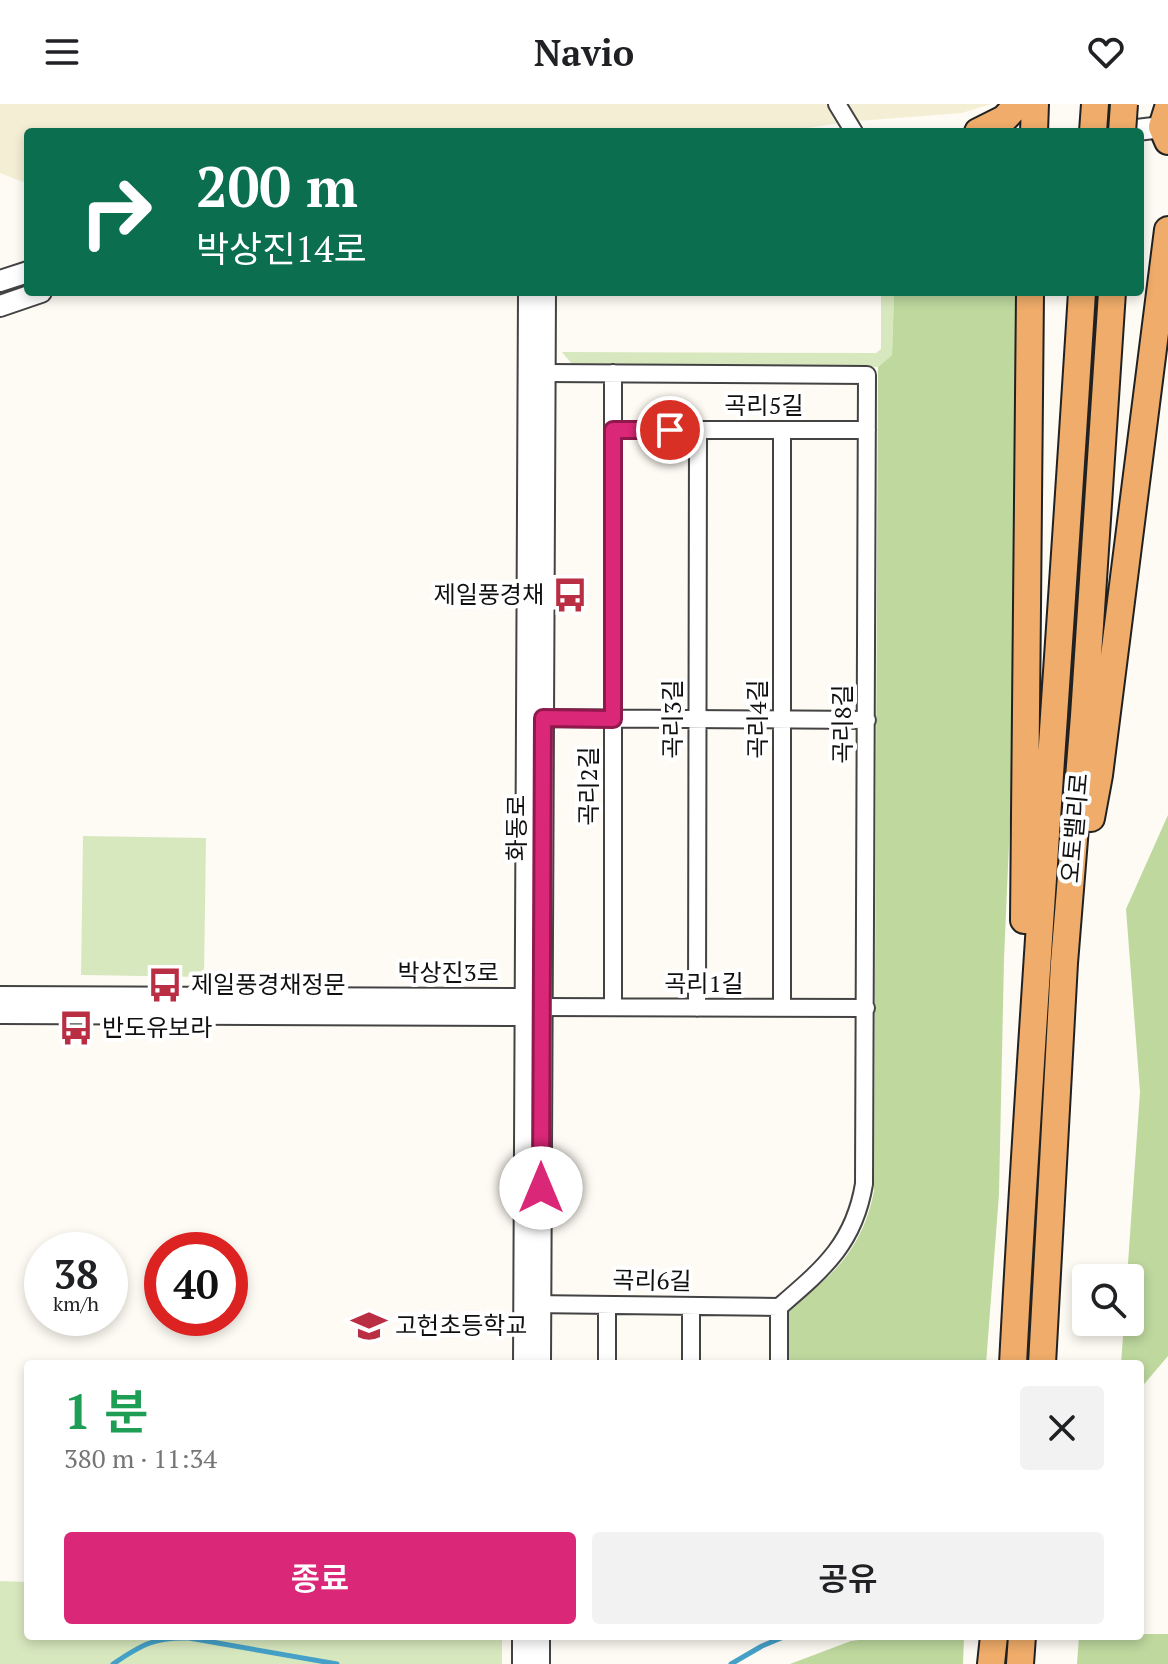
<!DOCTYPE html>
<html lang="ko">
<meta charset="utf-8">
<style>
body{margin:0;font-family:"PT Serif","Noto Sans KR",serif;background:#f2f2f2;color:#202124;height:100vh;display:flex;flex-direction:column;font-size:30px;white-space:nowrap}
*{box-sizing:border-box;margin:0}
p{font-size:26px;color:#757577}
.icon{flex:none;width:44px;height:44px;fill:none;stroke:currentColor;stroke-width:2;stroke-linecap:round;stroke-linejoin:round}
.map{position:relative;flex:1;overflow:hidden}
.sheet{position:absolute;left:24px;top:1256px;width:1120px;height:280px;display:flex;flex-direction:column;background:#fff;border-radius:8px;box-shadow:0 4px 12px #0003}
.sheet>*{flex:none}
.hud{position:absolute;left:24px;top:24px;width:1120px;height:168px;border-radius:8px;box-shadow:0 4px 12px #0003;background:#0b6e4f;color:#fff;overflow:hidden}
.fabs{position:absolute;left:1072px;top:1160px;display:grid;gap:16px}
.fabs a{display:grid;place-items:center;width:72px;height:72px;border-radius:8px;background:#fff;box-shadow:0 4px 12px #0003;font-size:40px}
.speed{position:absolute;left:24px;top:1128px;display:flex;gap:16px;font-size:40px;font-weight:700;text-align:center}
.speed>*{display:grid;place-content:center;width:104px;height:104px;border-radius:50%;background:#fff;box-shadow:0 4px 12px #0003;line-height:1}
.speed small{font-size:20px;font-weight:400}
.speed .limit{border:12px solid #d22;background:#fff;color:#111}
.pin{position:absolute;display:grid;place-items:center;width:68px;height:68px;color:#fff;margin:-34px;border:4px solid #fff;border-radius:50%;box-shadow:0 2px 8px #0007}
.me{position:absolute;width:88px;margin:-44px;rotate:0deg;stroke-linejoin:round;filter:drop-shadow(0 0 6px #0008)}
.turn{display:flex;align-items:center;gap:28px;height:168px;padding:0 40px;font-size:36px}
.turn .icon{width:104px;height:104px;stroke-width:2.5}
.turn b{display:block;font-size:56px;line-height:68px}
.round{display:grid;place-items:center;flex:none;width:84px;height:84px;border-radius:8px;background:#f2f2f2}
.summary{display:flex;align-items:center;justify-content:space-between;height:136px;padding:0 40px}
h1{font-size:48px;font-weight:600;line-height:60px;color:#1e9e55}
.button{display:flex;gap:16px;margin-top:auto;padding:16px 40px}
.button a{flex:1;height:92px;border-radius:8px;background:#db2777;color:#fff;font-size:32px;font-weight:600;line-height:92px;text-align:center}
.button a+a{background:#f2f2f2;color:#202124}
header{display:flex;justify-content:space-between;align-items:center;height:104px;padding:0 40px;background:#fff;font-size:36px;font-weight:600}
.map>svg:first-child{display:block}
</style>
<header><svg class="icon" aria-label="menu" viewBox="0 0 24 24"><path d="M4 6h16M4 12h16M4 18h16"/></svg>Navio<svg class="icon" aria-label="heart" viewBox="0 0 24 24"><path d="M12 20l-8-8c-3-5 5-10 8-4 3-6 11-1 8 4z"/></svg></header>
<div class="map">
<svg width="1168" height="1560" viewBox="0 0 1168 1560">
<rect width="100%" height="100%" fill="#fefbf4"/>
<path fill="#f4eed5" d="M0 0H833L840 19 782 28H28V80L0 69Z
M842 0H991L962 9 858 17 851 15Z"/>
<path fill="#d8e8be" d="M881 188H894L892 251 878 263 571 259 562 248 876 249 881 245Z
M83 732 206 734 204 873 81 871Z
M0 1477 28 1478V1532H502V1560H0Z"/>
<path fill="#bed89e" d="M894 188H1020L1013 648 1004 855 999 1090 986 1260H788C787 1246 783 1224 787 1211 792 1197 808 1190 819 1181 849 1155 866 1127 874 1087L878 263 892 251Z
M1168 711V1252L1140 1285V1260H1121L1124 1218H1130V1174H1127L1140 988 1126 805Z
M1140 1530H1168V1560H1077L1079 1532H1140Z
M890 1532H964L963 1560H790L851 1537Z"/>
<g fill="none" stroke-linecap="round" stroke-linejoin="round">
<path stroke="#45a1c7" stroke-width="5" d="M113 1560C141 1541 154 1533 189 1534L337 1560
M731 1560 762 1542 786 1532"/>
<g stroke="#434343" stroke-width="20">
<path id="minor" d="M837 0 854 28
M545 269 867 271 864 1080C854 1140 823 1165 779 1203V1260
M613 326H867
M533 614 867 616
M542 903 866 904
M613 903V269
M697 904 698 326
M782 904V326
M530 1200 779 1203
M691 1202V1260
M607 1260V1201"/>
</g>
<g stroke="#434343" stroke-width="24">
<path id="tertiary" d="M1120 28 1162 23
M0 177 28 168
M0 202 41 188
M0 893 526 895 535 899
M0 909 526 911 535 906
M524 1260 529 188
M540 1260 545 188
M523 1560V1532
M539 1560V1532"/>
</g>
<g stroke="#212121" stroke-width="30">
<path id="trunk" d="M1168 4 1162 23 1168 37
M978 28 1004 15 1018 0
M1034 28 1035 0
M1093 28 1095 0
M1091 714 1099 671 1168 126
M1024 816 1030 188
M1013 1260C1032 902 1060 545 1082 188
M1042 1260 1064 859 1084 612 1112 188
M991 1560 994 1532
M1020 1560 1022 1532"/>
</g>
<use href="#minor" stroke="#fff" stroke-width="16"/>
<use href="#tertiary" stroke="#fff" stroke-width="20"/>
<use href="#trunk" stroke="#efac6a" stroke-width="26"/>
<g stroke="#212121" stroke-width="30" stroke-linecap="butt">
<path id="trunk-bridge" d="M1122 28 1124 0"/>
</g>
<use href="#trunk-bridge" stroke="#efac6a" stroke-width="26"/>
</g>
<g fill="none" stroke-linecap="round" stroke-linejoin="round">
<g stroke="#8e194d" stroke-width="20">
<path id="route" d="M541 1084 543 614 613 615V326H670"/>
</g>
<use href="#route" stroke="#db2777" stroke-width="14"/>
</g>
<defs>
<g id="bus-bare" transform="scale(2.76)"><path d="M-5-6H5V4H4V6H2V4H-2V6H-4V4H-5ZM-3.5-4V0h7V-4ZM-3.5 1.2v1.5H-2V1.2ZM2 1.2v1.5H3.5V1.2Z" fill="#ba2e43" stroke="#fff" stroke-width="2.5" paint-order="stroke"/></g>
<g id="school-bare" transform="scale(2.76)"><path d="M0-5L7-2L0 1L-7-2ZM-4 1L0 2.5L4 1V4Q0 6-4 4Z" fill="#ba2e43" stroke="#fff" stroke-width="2.5" paint-order="stroke"/></g>
</defs>
<g fill-rule="evenodd">
<use href="#bus-bare" x="570" y="491"/>
<use href="#bus-bare" x="165" y="881"/>
<use href="#bus-bare" x="76" y="924"/>
<use href="#school-bare" x="369" y="1222"/>
</g>
<g text-anchor="middle" stroke-width="8" stroke-linejoin="round" paint-order="stroke">
<g font-size="24" fill="#101010" stroke="#fff">
<text x="764" y="310">곡리5길</text>
<text transform="translate(673 615) rotate(-90)" y="8">곡리3길</text>
<text transform="translate(758 615) rotate(-90)" y="8">곡리4길</text>
<text transform="translate(843 620) rotate(-90)" y="8">곡리8길</text>
<text transform="translate(589 682) rotate(-90)" y="8">곡리2길</text>
<text transform="translate(517 724) rotate(-90)" y="8">화동로</text>
<text transform="translate(1075 724) rotate(-85)" y="8">오토밸리로</text>
<text x="448" y="877">박상진3로</text>
<text x="704" y="888">곡리1길</text>
<text transform="translate(652 1177) rotate(1)" y="8">곡리6길</text>
</g>
<g font-size="24" fill="#101010" stroke="#fff" text-anchor="start">
<text x="544" y="499" text-anchor="end">제일풍경채</text>
<text x="191" y="889">제일풍경채정문</text>
<text x="102" y="932">반도유보라</text>
<text x="395" y="1230">고헌초등학교</text>
</g>
</g>
</svg>
<div class="fabs">
<a><svg class="icon" aria-label="search" viewBox="0 0 24 24"><circle cx="10" cy="10" r="6"/><path d="M15 15l6 6"/></svg></a>
</div>
<div class="speed"><div>38<small>km/h</small></div><div class="limit">40</div></div>
<div class="pin" style="left:670px;top:326px;background:#d93025"><svg class="icon" aria-label="arrive" viewBox="0 0 24 24"><path d="M6 21V4h12l-3 4 3 4H6"/></svg></div>
<svg class="me" style="left:541px;top:1084px" viewBox="-20 -20 40 40"><circle r="19" fill="#fff"/><path d="M0-13L10 11 0 6-10 11z" fill="#db2777"/></svg>
<div class="hud">
<div class="turn"><svg class="icon" aria-label="right" viewBox="0 0 24 24"><path d="M7 20v-9h11M14 6l5 5-5 5"/></svg><div><b>200 m</b>박상진14로</div></div>
</div>
<section class="sheet">
<div class="summary"><div><h1>1 분</h1><p>380 m · 11:34</p></div><a class="round"><svg class="icon" aria-label="close" viewBox="0 0 24 24"><path d="M6 6l12 12M18 6L6 18"/></svg></a></div>
<div class="button"><a>종료</a><a>공유</a></div>
</section>
</div>
